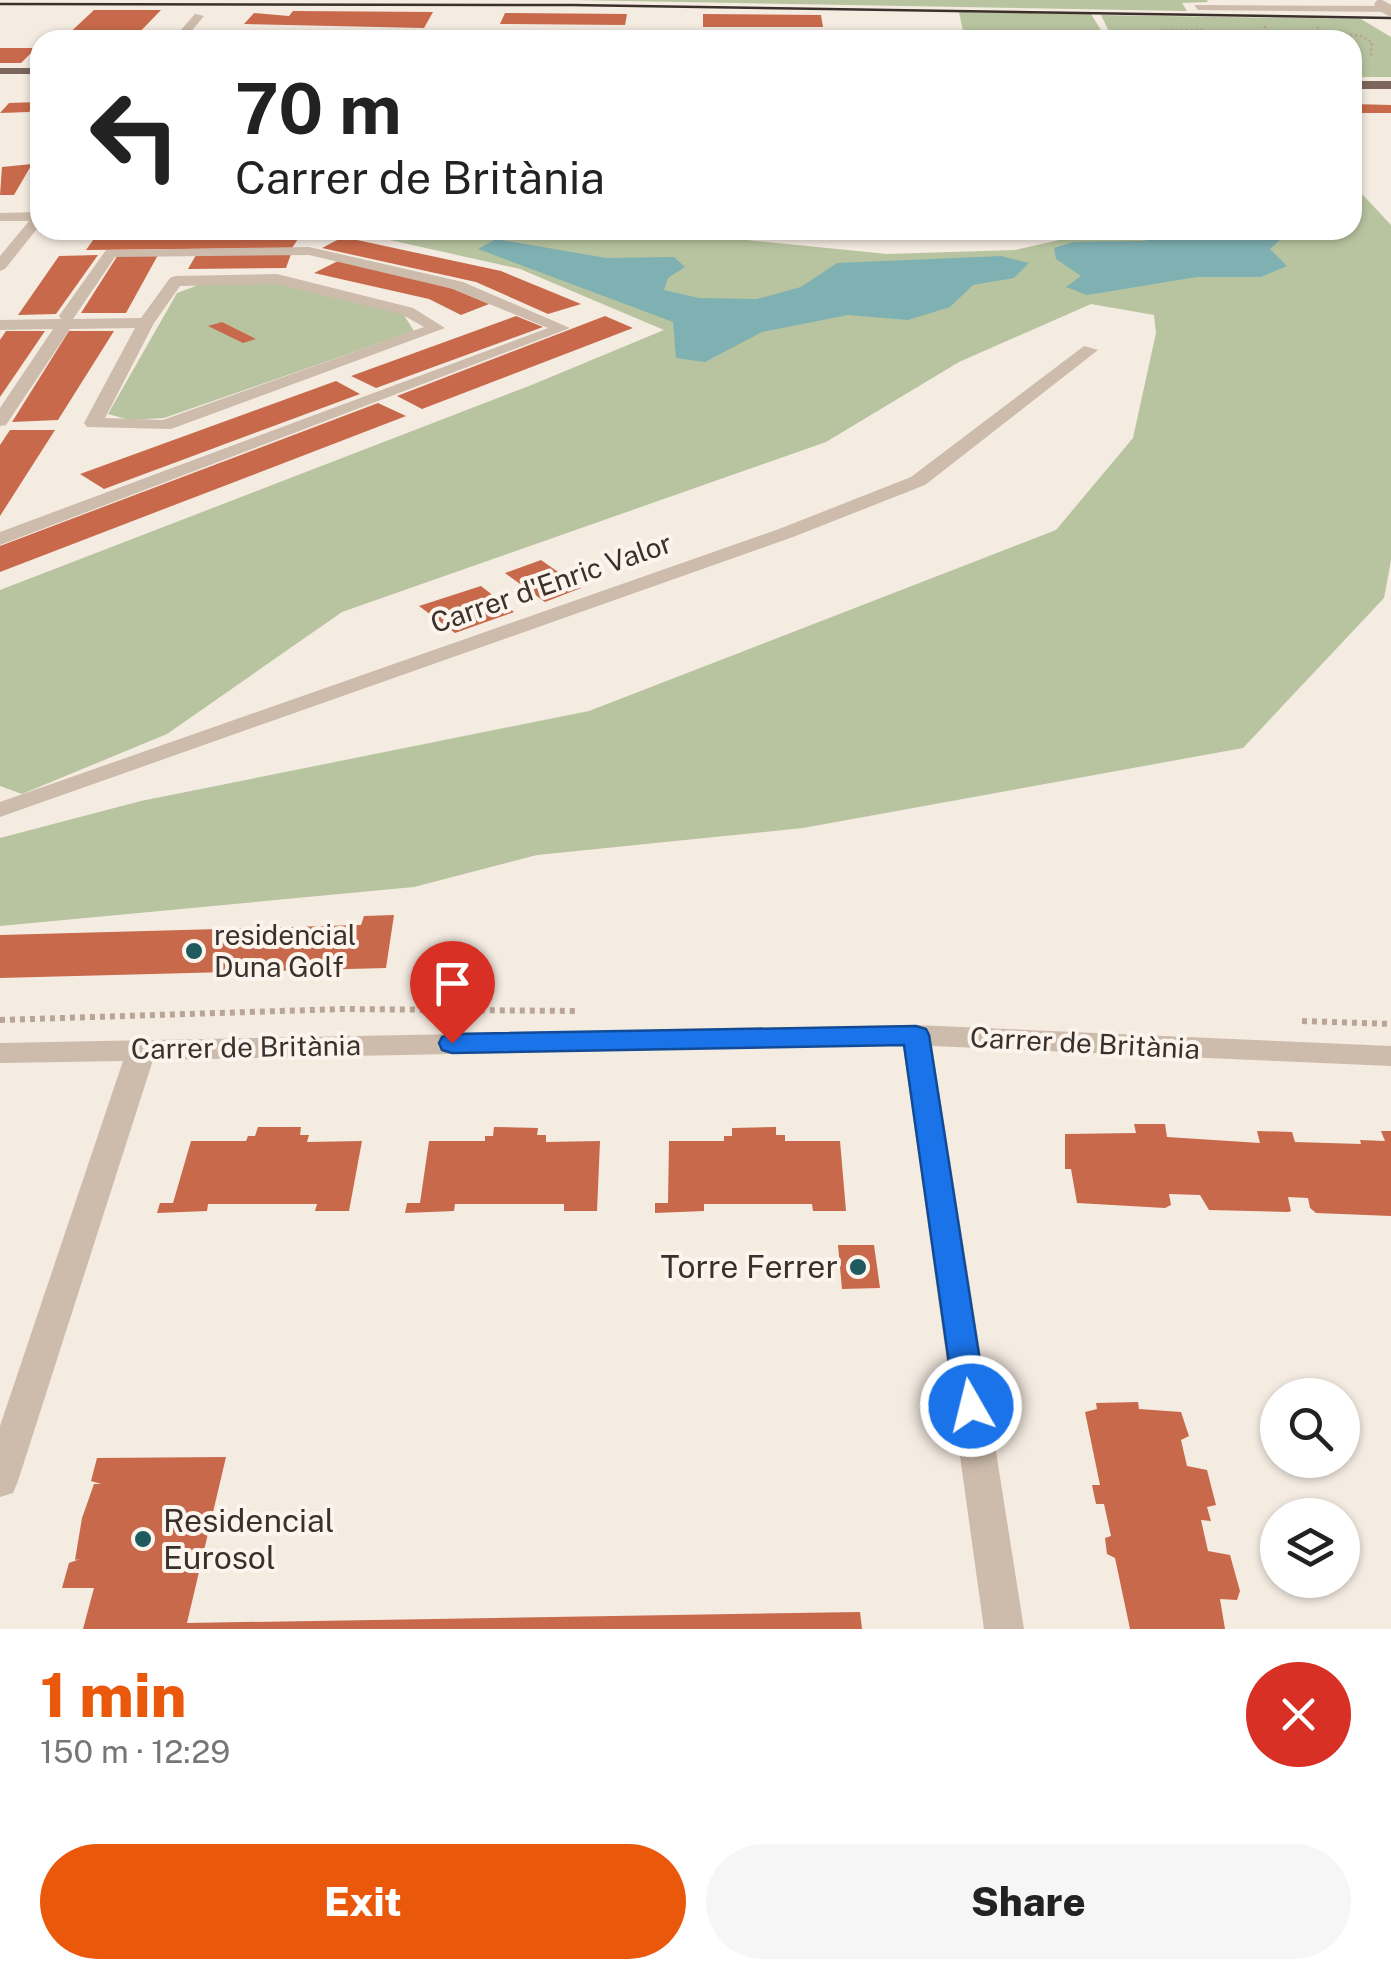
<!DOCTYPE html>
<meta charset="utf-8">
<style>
body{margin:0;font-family:"Public Sans",sans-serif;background:#f6f6f6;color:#222;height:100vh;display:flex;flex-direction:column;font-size:38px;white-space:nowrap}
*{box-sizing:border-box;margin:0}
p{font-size:32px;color:#767676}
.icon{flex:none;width:55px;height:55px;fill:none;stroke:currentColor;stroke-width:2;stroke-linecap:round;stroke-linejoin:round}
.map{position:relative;height:1629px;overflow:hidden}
.details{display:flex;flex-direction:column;background:#fff;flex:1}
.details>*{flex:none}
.hud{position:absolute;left:30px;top:30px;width:1332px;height:210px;border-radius:30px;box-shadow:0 2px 8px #0004;background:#fff;color:#222;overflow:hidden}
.tools{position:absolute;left:1260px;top:1378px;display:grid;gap:20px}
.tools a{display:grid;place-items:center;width:100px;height:100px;border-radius:50%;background:#fff;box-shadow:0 2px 8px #0004;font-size:50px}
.pin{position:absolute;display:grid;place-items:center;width:85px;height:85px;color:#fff;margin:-102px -42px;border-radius:50% 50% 50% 0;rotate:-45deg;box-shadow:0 0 10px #0007}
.pin .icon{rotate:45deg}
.me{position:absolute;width:110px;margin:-55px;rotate:352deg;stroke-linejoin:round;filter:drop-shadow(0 0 8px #0008)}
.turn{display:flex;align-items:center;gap:35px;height:210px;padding:0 40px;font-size:45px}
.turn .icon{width:130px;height:130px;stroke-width:2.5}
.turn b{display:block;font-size:70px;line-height:85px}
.round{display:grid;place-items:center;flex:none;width:105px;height:105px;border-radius:52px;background:#f6f6f6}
.overview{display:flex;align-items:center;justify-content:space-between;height:170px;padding:0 40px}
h1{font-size:60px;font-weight:800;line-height:75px;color:#ea580c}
.primary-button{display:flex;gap:20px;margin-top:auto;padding:20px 40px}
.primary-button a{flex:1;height:115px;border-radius:60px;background:#ea580c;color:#fff;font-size:40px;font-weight:800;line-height:115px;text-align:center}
.primary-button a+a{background:#f6f6f6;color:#222}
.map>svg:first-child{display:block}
</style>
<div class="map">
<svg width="1391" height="1629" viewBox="0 0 1391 1629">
<rect width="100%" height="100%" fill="#f4ebe1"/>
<path fill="#b8c4a0" d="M573 0H1207L1208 2 1182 3 1187 11Z
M959 12 1091 14 1107 40H965Z
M1101 15 1361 19 1391 37V77H1353L1352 40H1113Z
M1363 195 1391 225V560L1384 598 1243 748 803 828 537 855 414 887 0 926V838L141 801 589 711 1056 530 1133 438 1156 333 1154 315 1091 304 959 362 826 442 342 612 167 734 22 794 0 786V590L529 386 664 330 520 269 345 230H646L887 254 1015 250 1103 230H1352L1353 202Z
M274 282 402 312 414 331 164 418 130 420 108 414 177 293 201 284Z"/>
<path fill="#7fb0b2" d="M1176 230H1291L1270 249 1287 266 1261 277H1197L1087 295 1066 287 1081 276 1056 259 1054 248 1073 242 1144 241Z
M496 239 606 258 674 257 685 267 668 278 664 290 699 298 757 299 801 287 837 263 1001 256 1029 263 1014 278 973 285 950 307 908 320 848 315 762 332 705 362 676 358 673 322 478 249Z"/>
<path fill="#c8694b" d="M94 10H161L132 40H62Z
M293 11 433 12 424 28 244 24 254 13 289 16Z
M505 13 627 14 625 25 500 24Z
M703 14 821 15 823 27H703Z
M638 34 824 36V40H659L637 39Z
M0 48H36L21 63H0Z
M38 102 29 112 0 113 9 103Z
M1352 104 1391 105V113H1352Z
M32 164 14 195H0L2 167Z
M302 233 292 248 86 250 96 236Z
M343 237 501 271 581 304 548 314 476 282 322 248Z
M291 254 286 268 188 269 196 255Z
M98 255 56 314 18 315 59 256Z
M118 255H158L126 313H81Z
M338 261 446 286 489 304 461 315 429 299 314 273Z
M516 316 543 327 376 388 351 376Z
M605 316 633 328 422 409 397 396Z
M222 322 256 339 243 343 208 326Z
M6 331H45L0 397V340Z
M69 331H114L58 420 12 422Z
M336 381 360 394 104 489 80 474Z
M378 403 406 416 0 572V546Z
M10 430H55L0 516V445Z
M541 560 581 588 545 602 505 573Z
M481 586 514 612 455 633 419 606Z
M394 915 386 968 0 978V935L361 925 364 916Z
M1134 1124H1165L1167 1137 1260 1143 1257 1131 1292 1132 1295 1142 1361 1144 1360 1140 1385 1141 1381 1131H1391V1216L1316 1213 1310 1208 1308 1198 1288 1197 1291 1211 1288 1212 1209 1210 1200 1195 1169 1194 1171 1205 1165 1208 1077 1203 1071 1169H1065V1134L1136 1133Z
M258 1127H301L300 1135H309L307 1142 362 1141 349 1211H315L317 1204H208L207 1211 157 1213 160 1203H173L191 1141H246L248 1136H255Z
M494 1127 538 1128 537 1135H546V1142L600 1141 597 1211H564V1204H455L454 1211 405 1213 407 1203H420L429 1141H485V1136H493Z
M776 1127V1135H785V1141H840L846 1211H813L812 1204H704V1211L655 1213V1203H668L669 1141H724V1136H732V1128Z
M838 1245H874L880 1288 842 1289Z
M1138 1402 1139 1409 1181 1412 1189 1436 1181 1440 1187 1466 1207 1470 1216 1505 1207 1507 1211 1521 1201 1520 1208 1551 1230 1555 1240 1591 1237 1600 1220 1599 1225 1629H1130L1115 1558 1107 1554 1105 1538 1111 1536 1104 1504H1096L1092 1485H1100L1085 1412 1097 1409 1096 1403Z
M226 1457 187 1623 860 1612 862 1629H83L94 1588H62L69 1563 80 1559 75 1560 82 1518 94 1484H101L91 1481 97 1458Z"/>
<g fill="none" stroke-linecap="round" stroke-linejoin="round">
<path stroke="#b9a596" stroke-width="2.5" stroke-dasharray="2.5 2.5" stroke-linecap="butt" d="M1264 26 1272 36 1298 37
M1330 32 1361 36 1372 42 1371 56
M1168 40 1162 30H1203
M1301 40 1298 37H1327L1316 26"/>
<path stroke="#b9a596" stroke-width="6" stroke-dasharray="5 5" stroke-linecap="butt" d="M0 1020 343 1009 575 1011
M1302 1021 1391 1024"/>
<path fill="#cdbbac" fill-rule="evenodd" d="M1194 5 1391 6V12L1198 10Z
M195 14 204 16 184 40H172Z
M40 212V225L5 269 0 271V256L29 221H0V213Z
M309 247 463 282 570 328 0 545V532L548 328 453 289 309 255 115 257 73 319 141 318 170 278 175 276 277 274 413 308 445 328 171 429 87 427 84 423 135 328 70 329 6 425 0 426V408L53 329 0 330V320L61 319 59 316 106 250ZM277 284 401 314 424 327 163 420 105 418 154 323 180 286Z
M1084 346 1098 350 925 485 793 537 0 817V802L779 529 911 477Z
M916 1025 1391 1046V1066L932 1046 1024 1629H984L903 1045 153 1060 18 1481 13 1493 0 1497V1426L123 1061 0 1063V1043Z"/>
<path fill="#7d675c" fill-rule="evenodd" d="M0 68H40V74H0Z
M1352 81H1391V89H1352Z"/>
<path stroke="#3b302b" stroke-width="2.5" d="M0 4 572 5 1391 18"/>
<path stroke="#cdbbac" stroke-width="11" d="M1380 5 1391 11"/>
</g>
<path fill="#1a73e8" stroke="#114b97" stroke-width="2.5" d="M916 1026 926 1029 929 1035 987 1406 982 1416 971 1420 960 1416 955 1406 904 1045 452 1053 442 1050 439 1043 442 1037 452 1034Z"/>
<g fill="#1f5a5e" stroke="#fbf5ee" stroke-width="4">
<circle cx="194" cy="951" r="10"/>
<circle cx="858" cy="1267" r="10"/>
<circle cx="143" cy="1539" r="10"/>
</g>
<g text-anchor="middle" stroke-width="8" stroke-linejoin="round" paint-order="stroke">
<g font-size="28" fill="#3b302b" stroke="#fbf5ee">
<text transform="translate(551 583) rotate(-19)" y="10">Carrer d'Enric Valor</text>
<text transform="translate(1085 1043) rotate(3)" y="10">Carrer de Britània</text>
<text transform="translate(246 1047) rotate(-1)" y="10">Carrer de Britània</text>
</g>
<g font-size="28" fill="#3b302b" stroke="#fbf5ee" text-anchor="start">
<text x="214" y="945">residencial<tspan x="214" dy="32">Duna Golf</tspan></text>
</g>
<g font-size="32" fill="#3b302b" stroke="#fbf5ee" text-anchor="end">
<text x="838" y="1278">Torre Ferrer</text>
<text x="163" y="1532" text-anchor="start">Residencial<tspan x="163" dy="37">Eurosol</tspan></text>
</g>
</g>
</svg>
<div class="tools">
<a><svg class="icon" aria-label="search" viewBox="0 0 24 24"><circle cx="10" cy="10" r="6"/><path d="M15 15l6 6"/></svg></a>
<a><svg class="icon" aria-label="layers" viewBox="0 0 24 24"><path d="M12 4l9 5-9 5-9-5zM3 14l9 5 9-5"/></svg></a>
</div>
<div class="pin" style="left:452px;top:1043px;background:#d93025"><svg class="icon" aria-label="arrive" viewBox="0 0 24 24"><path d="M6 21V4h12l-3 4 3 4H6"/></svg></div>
<svg class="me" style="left:971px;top:1406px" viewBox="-20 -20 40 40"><circle r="17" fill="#1a73e8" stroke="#fff" stroke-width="3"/><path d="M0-11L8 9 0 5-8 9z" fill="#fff"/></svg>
<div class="hud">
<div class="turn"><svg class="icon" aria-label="left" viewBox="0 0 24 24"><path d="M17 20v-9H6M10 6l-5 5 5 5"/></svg><div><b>70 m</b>Carrer de Britània</div></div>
</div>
</div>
<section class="details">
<div class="overview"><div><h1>1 min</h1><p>150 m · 12:29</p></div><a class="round" style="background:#d93025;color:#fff"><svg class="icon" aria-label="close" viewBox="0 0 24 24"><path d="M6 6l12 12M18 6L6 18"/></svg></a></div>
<div class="primary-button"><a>Exit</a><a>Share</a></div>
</section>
